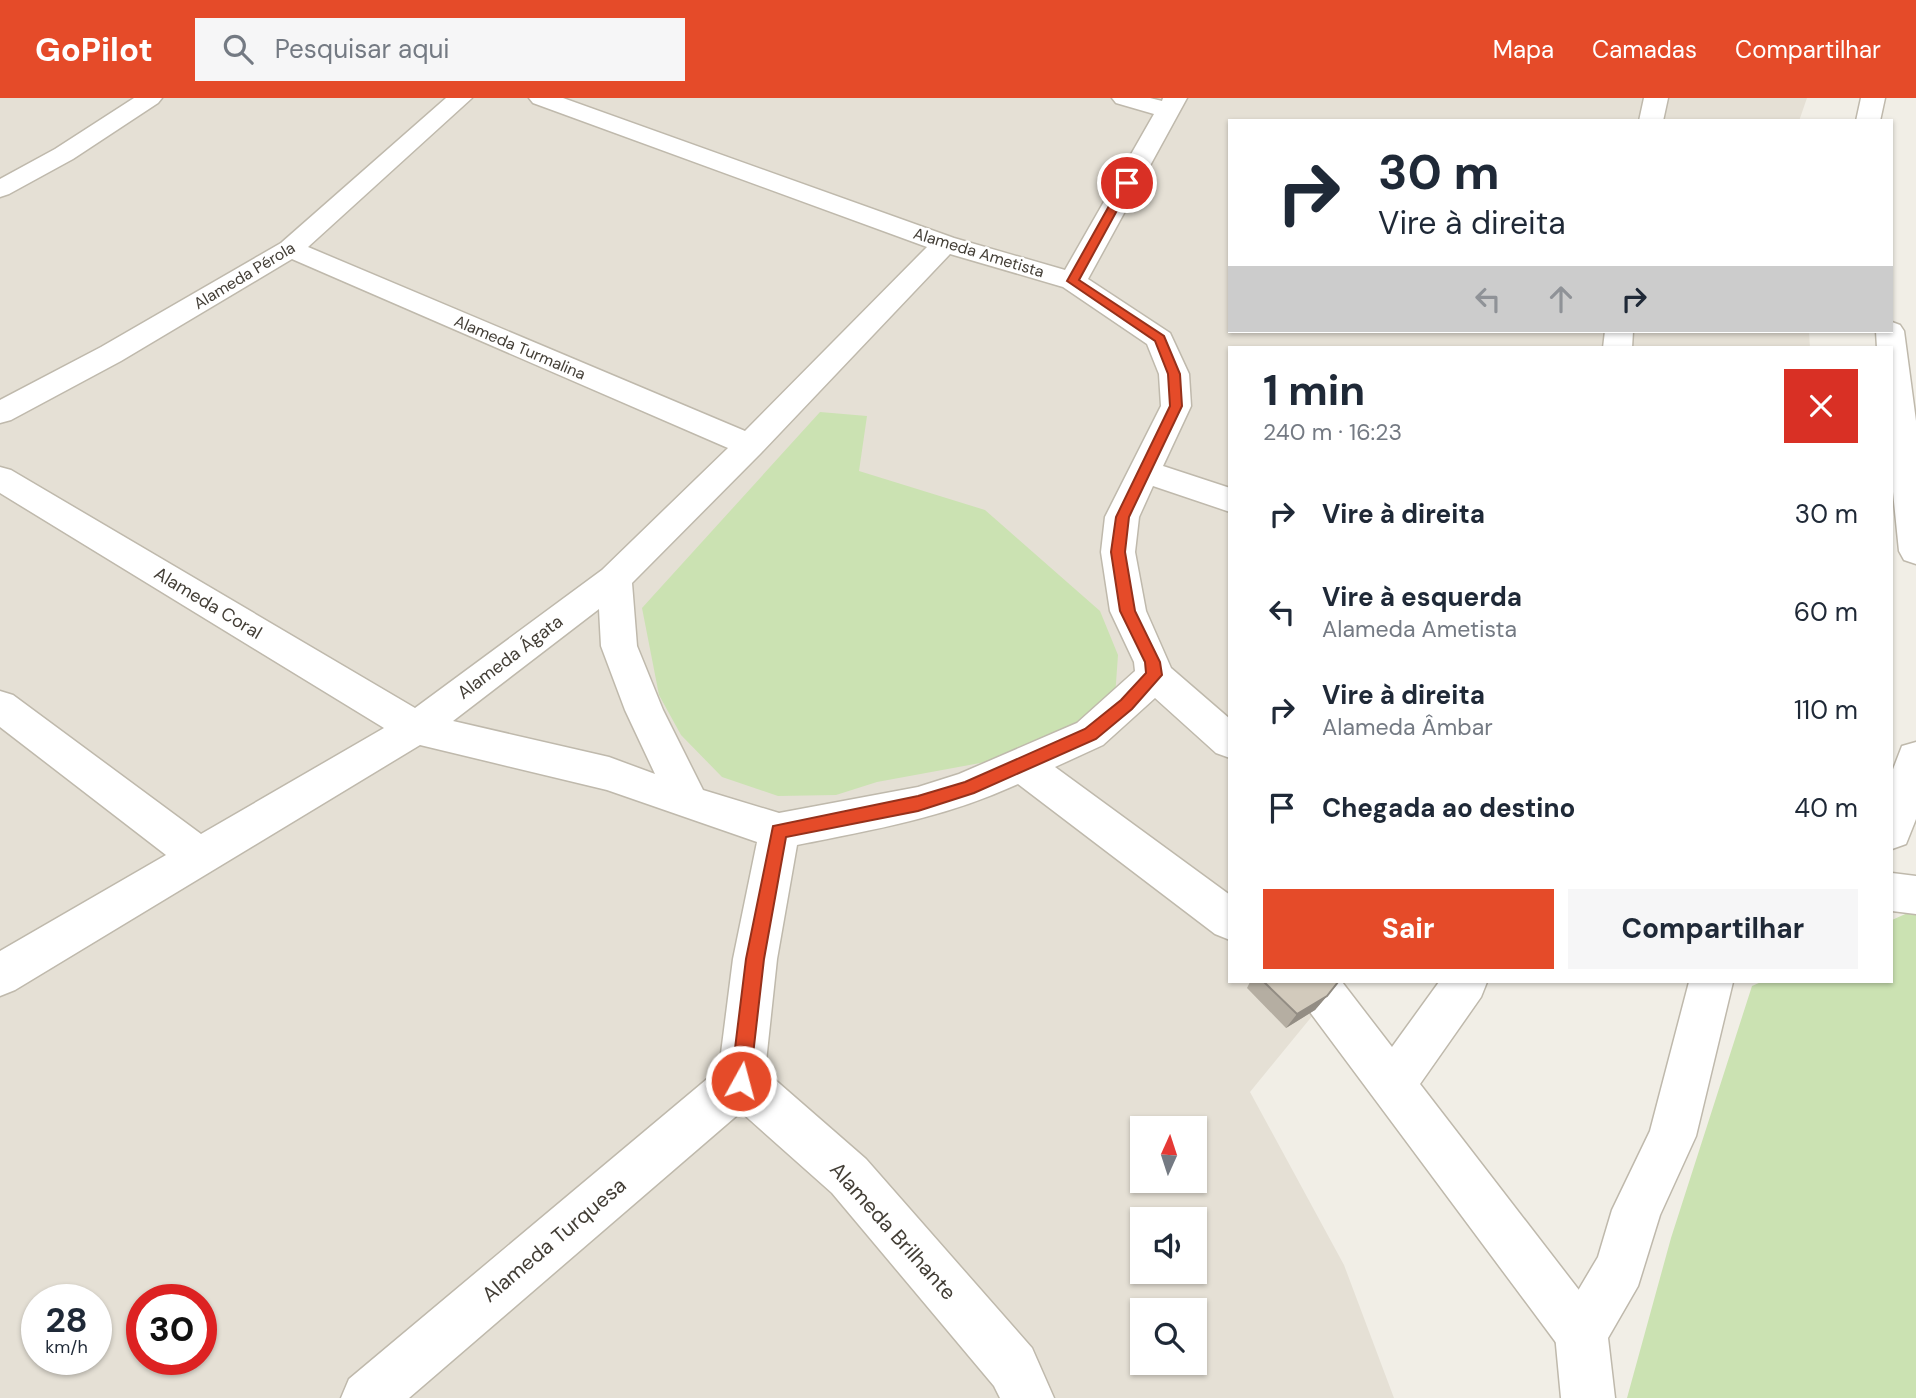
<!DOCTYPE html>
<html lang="pt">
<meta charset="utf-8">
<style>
body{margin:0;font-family:"DM Sans",sans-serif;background:#f6f6f7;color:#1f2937;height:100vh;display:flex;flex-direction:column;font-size:26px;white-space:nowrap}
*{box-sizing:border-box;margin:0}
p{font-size:23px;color:#747a83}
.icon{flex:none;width:38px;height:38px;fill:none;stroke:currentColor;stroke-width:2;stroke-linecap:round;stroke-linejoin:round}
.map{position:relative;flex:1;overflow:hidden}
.side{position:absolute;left:1228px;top:248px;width:665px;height:637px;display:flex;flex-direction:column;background:#fff;border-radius:0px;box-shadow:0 2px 5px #0004}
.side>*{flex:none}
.top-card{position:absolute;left:1228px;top:21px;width:665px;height:214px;border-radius:0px;box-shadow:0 2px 5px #0004;background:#fff;color:#1f2937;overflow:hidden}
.needle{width:46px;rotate:3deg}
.controls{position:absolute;left:1130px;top:1018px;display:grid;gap:14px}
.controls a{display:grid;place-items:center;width:77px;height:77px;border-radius:0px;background:#fff;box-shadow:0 2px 5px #0004;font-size:35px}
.speed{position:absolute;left:21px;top:1186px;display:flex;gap:14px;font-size:35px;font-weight:700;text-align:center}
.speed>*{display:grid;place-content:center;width:91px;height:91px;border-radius:50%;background:#fff;box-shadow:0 2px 5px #0004;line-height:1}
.speed small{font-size:18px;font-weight:400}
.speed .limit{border:10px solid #d22;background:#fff;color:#111}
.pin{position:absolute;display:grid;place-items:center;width:60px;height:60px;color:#fff;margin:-30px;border:4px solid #fff;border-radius:50%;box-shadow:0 2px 7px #0007}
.me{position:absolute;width:77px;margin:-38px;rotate:7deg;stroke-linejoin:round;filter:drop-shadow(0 0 5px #0008)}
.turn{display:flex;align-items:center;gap:24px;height:147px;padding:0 35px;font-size:32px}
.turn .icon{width:91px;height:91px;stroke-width:2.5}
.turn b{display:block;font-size:49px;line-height:60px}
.lanes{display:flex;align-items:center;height:66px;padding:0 35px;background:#0003;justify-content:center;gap:35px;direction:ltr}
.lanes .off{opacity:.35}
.round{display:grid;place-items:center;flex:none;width:74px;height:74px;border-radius:0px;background:#f6f6f7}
.headline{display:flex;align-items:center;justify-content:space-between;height:119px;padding:0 35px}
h1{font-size:42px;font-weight:700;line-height:52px}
.primary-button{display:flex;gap:14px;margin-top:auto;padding:14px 35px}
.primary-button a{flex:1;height:80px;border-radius:0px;background:#e54b29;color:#fff;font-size:28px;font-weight:700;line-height:80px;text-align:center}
.primary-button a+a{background:#f6f6f7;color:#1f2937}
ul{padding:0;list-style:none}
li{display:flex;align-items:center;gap:21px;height:98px;padding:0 35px}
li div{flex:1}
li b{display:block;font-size:26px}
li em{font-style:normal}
header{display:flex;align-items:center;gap:42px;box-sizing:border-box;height:98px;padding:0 35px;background:#e54b29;color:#fff}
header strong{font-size:33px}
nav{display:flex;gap:38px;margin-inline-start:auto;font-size:24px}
.search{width:490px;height:63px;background:#f6f6f7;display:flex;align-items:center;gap:18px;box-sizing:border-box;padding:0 24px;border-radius:0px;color:#747a83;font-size:26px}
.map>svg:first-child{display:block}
</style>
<header>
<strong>GoPilot</strong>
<div class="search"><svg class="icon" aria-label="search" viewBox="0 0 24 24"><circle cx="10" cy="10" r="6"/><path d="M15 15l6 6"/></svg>Pesquisar aqui</div>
<nav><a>Mapa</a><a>Camadas</a><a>Compartilhar</a></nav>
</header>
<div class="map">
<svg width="1916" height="1300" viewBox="0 0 1916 1300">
<rect width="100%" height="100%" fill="#f1eee6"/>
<path fill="#e5e0d5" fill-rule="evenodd" d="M0 0H1807L1799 23H1230V233H1809L1810 250H1230V884H1340L1250 994 1344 1167 1394 1300H0ZM1143 1031H1195V1083H1143ZM1143 1122H1195V1174H1143ZM37 1202H96V1262H37ZM142 1202H201V1262H142ZM1143 1213H1195V1265H1143Z"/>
<path fill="#cbe2b2" d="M820 314 867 318 859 373 985 412 1100 513 1118 557 1115 599 1087 630 1002 661 877 684 836 697 778 698 722 679 681 637 659 597 642 510Z
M1912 813 1916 814V1300H1627L1671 1140 1752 888 1761 884H1892V822Z"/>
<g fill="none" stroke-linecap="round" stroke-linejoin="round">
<g stroke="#bfb9ac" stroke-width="3">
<path id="minor" d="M134 0H162L158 5 73 61 9 96 0 99V81L55 51Z
M446 0H472L308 149 745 333 927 149 533 5 529 0H563L954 140 1065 172 1154 16 1116 5 1112 0H1150L1162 3 1163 0H1187L1088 181 1170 235 1189 276 1191 308 1163 368 1230 390V414L1153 388 1139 419 1135 454 1146 513 1171 570 1230 621V660L1216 655 1155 600 1103 647 1055 669 1230 797V842L1215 836 1018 686C943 720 877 731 797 747L777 861 765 973 866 1061 1032 1250 1054 1300H1000L994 1288 832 1095 741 1014 409 1300H341L349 1281 719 971 733 861 757 744 607 692 420 647 15 892 0 898V853L166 757 0 629V593L13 597 201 736 384 630 0 395V369L11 372 415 610 602 472 728 350 292 161 121 263 11 322 0 325V302L101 249 281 145ZM950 156 1063 189 1147 246 1159 276 1161 308 1105 419 1101 454 1110 513 1134 564 1135 573 1077 625 959 676 918 689 779 715 703 692 663 612 637 548 632 485 761 355ZM599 511 601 548 625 612 655 676 609 659 453 623Z
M1644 0H1668L1663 23H1639Z
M1605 233H1633L1632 250H1603Z
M1296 884H1342L1392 949 1439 884H1487L1481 899 1420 986 1599 1218 1607 1236 1599 1254 1581 1262 1563 1254 1301 902 1295 887Z"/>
</g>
<g stroke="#bfb9ac" stroke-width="3">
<path id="tertiary" d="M1861 0H1885L1880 23H1856Z
M1892 224 1900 227 1904 233 1916 323V466L1904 462 1899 453 1892 384V250H1877L1876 233H1892Z
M1916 644V721L1906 746 1892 751V674L1902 648Z
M1892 775 1916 778V816L1892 813Z
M1689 884H1733L1696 1038 1660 1117 1638 1188 1608 1240 1615 1300H1561L1555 1236 1563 1218 1598 1159 1612 1112 1650 1033Z"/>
</g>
<use href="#minor" fill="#fff" fill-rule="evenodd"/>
<use href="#tertiary" fill="#fff" fill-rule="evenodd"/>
</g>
<path fill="#b5aea2" d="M1250 884H1339L1315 912 1286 930 1247 890Z"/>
<path fill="#938d84" d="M1339 884 1315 912 1286 930 1297 916Z"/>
<path fill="#d2cabc" stroke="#938d84" stroke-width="2" d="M1264 884H1338L1327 898 1297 916Z"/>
<path fill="#e54b29" stroke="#95311b" stroke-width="2" d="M1123 83 1132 85 1079 182 1164 238 1180 276 1182 308 1129 419 1125 454 1135 513 1160 564 1162 577 1132 611 1096 641 974 695 918 713 786 739 764 861 750 983 747 990 741 993 734 990 731 983 746 861 773 728 918 698 965 684 1085 631 1121 602 1146 575 1145 564 1120 513 1111 454 1116 419 1170 308 1168 276 1155 243 1067 183Z"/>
<g text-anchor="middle" stroke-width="5" stroke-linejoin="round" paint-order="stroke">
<g font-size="16" fill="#433e36" stroke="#fff">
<text transform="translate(979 154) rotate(17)" y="6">Alameda Ametista</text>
<text transform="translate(244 177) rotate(-31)" y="6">Alameda Pérola</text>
<text transform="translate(520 249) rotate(23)" y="6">Alameda Turmalina</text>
</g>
<g font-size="18" fill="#433e36" stroke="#fff">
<text transform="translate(208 505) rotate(31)" y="6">Alameda Coral</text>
<text transform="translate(510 559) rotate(-37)" y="6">Alameda Ágata</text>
</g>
<g font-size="21" fill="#433e36" stroke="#fff">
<text transform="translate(893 1133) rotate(48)" y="7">Alameda Brilhante</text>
<text transform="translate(554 1142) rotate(-40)" y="7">Alameda Turquesa</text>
</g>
</g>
</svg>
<div class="controls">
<a><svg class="needle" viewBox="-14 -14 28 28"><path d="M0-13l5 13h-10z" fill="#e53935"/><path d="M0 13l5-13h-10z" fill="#747a83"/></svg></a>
<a><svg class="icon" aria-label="sound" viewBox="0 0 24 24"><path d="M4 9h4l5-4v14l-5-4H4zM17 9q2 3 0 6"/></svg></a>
<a><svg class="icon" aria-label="search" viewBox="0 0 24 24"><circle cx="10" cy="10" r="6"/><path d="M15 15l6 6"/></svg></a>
</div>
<div class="speed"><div>28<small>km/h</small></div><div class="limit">30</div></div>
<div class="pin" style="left:1127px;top:85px;background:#d93025"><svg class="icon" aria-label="arrive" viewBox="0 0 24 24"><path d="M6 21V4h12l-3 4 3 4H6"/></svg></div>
<svg class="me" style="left:741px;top:983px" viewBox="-20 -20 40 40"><circle r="17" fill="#e54b29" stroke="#fff" stroke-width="3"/><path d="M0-11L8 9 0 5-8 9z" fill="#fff"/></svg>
<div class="top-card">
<div class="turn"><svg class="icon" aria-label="right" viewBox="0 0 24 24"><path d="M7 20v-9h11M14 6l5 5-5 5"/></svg><div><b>30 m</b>Vire à direita</div></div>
<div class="lanes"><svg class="icon off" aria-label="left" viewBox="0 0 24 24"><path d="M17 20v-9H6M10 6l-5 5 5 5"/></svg><svg class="icon off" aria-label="ahead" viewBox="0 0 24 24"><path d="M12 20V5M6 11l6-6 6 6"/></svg><svg class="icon" aria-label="right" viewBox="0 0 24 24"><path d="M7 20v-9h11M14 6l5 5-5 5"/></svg></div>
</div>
<section class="side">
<div class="headline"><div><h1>1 min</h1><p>240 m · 16:23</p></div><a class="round" style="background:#d93025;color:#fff"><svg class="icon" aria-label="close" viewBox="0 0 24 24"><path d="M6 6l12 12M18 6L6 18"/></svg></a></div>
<ul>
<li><svg class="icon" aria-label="right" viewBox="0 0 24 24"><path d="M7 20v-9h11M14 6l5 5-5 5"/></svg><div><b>Vire à direita</b></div><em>30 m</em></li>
<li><svg class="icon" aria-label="left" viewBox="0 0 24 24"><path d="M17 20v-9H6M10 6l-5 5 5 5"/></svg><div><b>Vire à esquerda</b><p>Alameda Ametista</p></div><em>60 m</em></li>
<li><svg class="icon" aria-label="right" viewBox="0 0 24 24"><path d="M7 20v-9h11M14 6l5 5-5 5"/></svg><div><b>Vire à direita</b><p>Alameda Âmbar</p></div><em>110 m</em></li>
<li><svg class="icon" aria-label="arrive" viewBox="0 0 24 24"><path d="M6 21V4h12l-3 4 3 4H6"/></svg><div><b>Chegada ao destino</b></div><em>40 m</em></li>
</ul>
<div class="primary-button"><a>Sair</a><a>Compartilhar</a></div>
</section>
</div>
